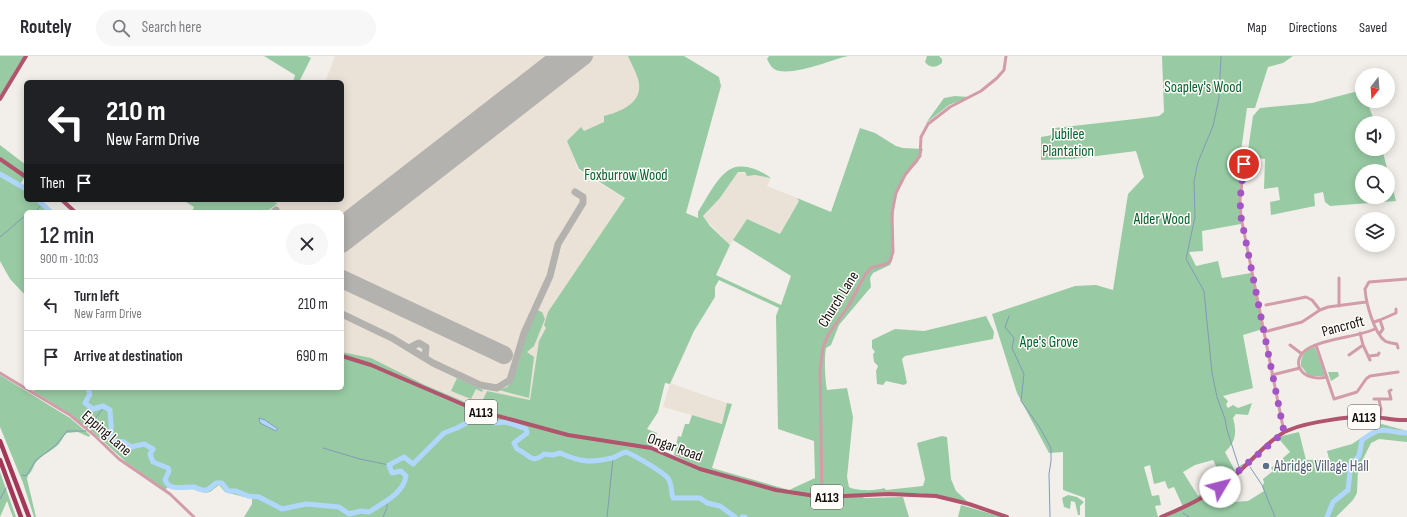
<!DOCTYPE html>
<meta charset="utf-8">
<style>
body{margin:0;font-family:"Sofia Sans Condensed",sans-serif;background:#f7f7f7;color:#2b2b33;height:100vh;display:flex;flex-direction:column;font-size:15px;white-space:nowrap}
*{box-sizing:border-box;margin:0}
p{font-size:13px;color:#7c7c81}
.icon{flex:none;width:22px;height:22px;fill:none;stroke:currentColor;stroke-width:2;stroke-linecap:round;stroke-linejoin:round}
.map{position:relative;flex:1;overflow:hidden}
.details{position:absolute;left:24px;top:154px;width:320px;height:180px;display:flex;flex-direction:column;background:#fff;border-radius:6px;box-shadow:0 2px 10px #0003}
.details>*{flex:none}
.hud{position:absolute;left:24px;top:24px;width:320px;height:122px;border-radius:6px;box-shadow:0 2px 10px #0003;background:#202124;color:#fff;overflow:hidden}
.needle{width:26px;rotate:197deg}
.buttons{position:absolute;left:1355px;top:12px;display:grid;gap:8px}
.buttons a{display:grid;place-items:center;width:40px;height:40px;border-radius:50%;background:#fff;box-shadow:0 2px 10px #0003;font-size:20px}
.pin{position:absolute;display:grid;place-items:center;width:34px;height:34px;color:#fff;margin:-17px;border:2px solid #fff;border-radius:50%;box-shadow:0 1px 4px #0007}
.me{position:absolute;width:44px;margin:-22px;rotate:53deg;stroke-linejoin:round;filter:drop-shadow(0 0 3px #0008)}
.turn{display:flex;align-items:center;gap:14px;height:84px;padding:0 16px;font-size:18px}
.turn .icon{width:52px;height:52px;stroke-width:2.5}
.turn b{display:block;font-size:28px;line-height:34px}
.then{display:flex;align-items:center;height:38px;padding:0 16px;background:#0003;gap:8px;font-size:15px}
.round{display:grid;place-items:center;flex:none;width:42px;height:42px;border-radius:21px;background:#f7f7f7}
.headline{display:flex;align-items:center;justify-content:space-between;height:68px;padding:0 16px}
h1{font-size:24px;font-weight:600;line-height:30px}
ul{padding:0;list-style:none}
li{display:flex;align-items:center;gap:12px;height:52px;padding:0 16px;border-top:1px solid #e1e1e2}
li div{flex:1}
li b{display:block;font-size:15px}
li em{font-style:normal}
header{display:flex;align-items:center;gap:24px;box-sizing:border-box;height:56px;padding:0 20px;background:#fff;border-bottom:1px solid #e1e1e2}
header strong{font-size:19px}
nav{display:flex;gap:22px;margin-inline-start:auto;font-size:14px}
.search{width:280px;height:36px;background:#f7f7f7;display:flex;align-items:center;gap:10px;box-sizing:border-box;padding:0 14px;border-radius:22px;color:#7c7c81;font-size:15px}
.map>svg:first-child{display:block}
</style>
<header>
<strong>Routely</strong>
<div class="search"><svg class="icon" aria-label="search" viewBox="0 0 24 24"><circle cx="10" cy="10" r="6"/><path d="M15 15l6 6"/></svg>Search here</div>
<nav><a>Map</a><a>Directions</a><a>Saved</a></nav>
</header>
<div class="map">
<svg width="1407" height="461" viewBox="0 0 1407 461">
<rect width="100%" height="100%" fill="#f2efea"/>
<path fill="#ebe2d7" d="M335 0H670L696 18 676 34 570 90 578 114 624 142 559 248 540 284 530 344 487 335 479 352 425 329 371 303 342 296V156H266L282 144H342V26H325Z
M738 116 771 122 767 130 797 142 799 145 780 178 747 163 730 189 705 163 703 160 720 142Z
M670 327 727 347 723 368 663 351Z"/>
<path fill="#98cba4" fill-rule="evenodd" d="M0 0H24L0 40Z
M264 0H307L311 2 299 26H293L295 19Z
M628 0H684L719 21 721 30 686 157 698 162V156C705 145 715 125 725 117 738 104 759 113 771 122L755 119 747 120 745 116H738L720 142 703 160 710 170 730 189 716 219 781 249 791 220 733 184 747 163 780 178 799 145 797 142 831 156 860 72 875 77 896 90 903 92 923 93 918 106 905 120 896 137 893 164V202L890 209 873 217 870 222 871 231 839 269 831 289 826 292C824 302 825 323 827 334L847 332 853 361 847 421 849 431C856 435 876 435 884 432L886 434 923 430 925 423 917 387 942 380 947 381 951 423 956 435 968 446 919 437 859 440 865 442 903 441 909 461H244L252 448V443L225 436 219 429 210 436 205 437 192 433 180 434 168 431 165 434 126 406 93 376 67 356 33 335 35 332H342V296L371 302 425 329 479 352 487 335 530 344 539 285 546 272 544 269 548 256 625 142 579 113 567 85 581 71 584 75 604 66V60C621 56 645 46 638 23 636 16 631 7 628 0ZM719 224 779 252 776 260 778 373 814 385 815 422 789 434 712 412 732 348 727 347 722 368 692 359 689 368H685L681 381 678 380 674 399 703 413 785 436 783 437 703 414 660 395 649 393 652 391 657 377 647 373 658 356 665 327 670 328 694 275 715 241V231ZM259 363 265 364 278 373 276 375 260 367Z
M769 0H848C830 4 790 22 774 13 771 11 769 7 767 3Z
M927 0H939L942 3V7C936 12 929 12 925 6Z
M1162 0H1293L1283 7 1268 11 1255 52H1247L1240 102 1244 103 1240 137 1241 168 1202 175 1203 195 1189 196 1196 210 1218 205 1222 222 1251 217 1263 273 1243 279 1253 332 1223 340 1228 345 1226 349 1228 352 1233 349 1238 352 1252 347 1248 359 1236 358 1233 362C1237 376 1236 386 1225 396L1236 417 1224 426 1213 404 1195 409 1183 416 1198 440 1219 428 1234 446 1248 445 1264 435 1262 430 1264 427 1263 423 1273 415 1271 412 1290 396 1279 383 1282 380 1299 376 1306 404 1329 403 1327 395 1352 388 1382 368 1407 375V386L1379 383 1371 387 1358 413 1357 437 1353 444 1336 461H1166L1184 453 1174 431 1168 433 1165 425 1154 428 1150 409 1144 411 1152 440 1159 439 1161 449 1155 450 1158 461H1085V442L1063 434V396L1049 397 1017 337 992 258 1075 230 1096 229 1113 234 1128 138 1144 121 1136 95 1073 103 1041 104V81L1052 79 1055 72 1135 63 1159 60 1164 56Z
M1362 34V45H1367L1375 67H1362V93H1382L1396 145 1330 150 1325 146 1323 136 1314 138 1315 150 1271 159 1270 146 1280 144 1278 131 1264 133 1265 103 1247 101 1253 60 1260 52 1312 47ZM1362 115H1388V141H1362Z
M955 40 969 41 949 49 926 67 944 42Z
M0 89 26 109V123L24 122 19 130 26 136V144H36L49 156H26V240L10 223 0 205Z
M183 144H266L278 147 266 156H192L194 151Z
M537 254 542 256 545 263 534 290 527 296 534 301 529 342 499 334 507 331 512 325 519 306 523 284Z
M986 260 994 276 993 283 905 300 902 303 907 327 904 329 886 325 883 329 877 328 876 315 878 310 874 306 873 298 875 296 872 292V284L895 273 924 275Z
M1315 291 1325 319 1324 320H1309L1301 310C1300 300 1306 293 1315 291Z
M1328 316H1338L1339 320 1331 325Z
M0 319 70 362 90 379 89 381 78 376 67 377C63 380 62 385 58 389 54 393 43 399 38 404 33 408 33 416 28 419L27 423 36 461H34L23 427 0 371Z
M457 322 483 334 482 336 476 333 471 343 451 335Z
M0 416 16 461H13L7 445 0 461Z
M1068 439 1077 441 1084 446 1080 450V459H1078L1075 446 1071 445 1070 453 1064 451 1062 442Z
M961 449 1002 461H958Z"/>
<path fill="#b1d7fe" stroke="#819bb6" d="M259 362 265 364 278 373 276 375 260 367Z"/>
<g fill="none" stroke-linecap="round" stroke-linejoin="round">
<path stroke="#819bb6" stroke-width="1" d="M1221 0 1219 42 1213 70 1198 106 1194 125 1195 161 1186 203 1204 235 1212 317 1217 341 1225 363 1227 374 1239 411 1244 408
M32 156 36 155 42 148
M0 181 26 159
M1009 260 1005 271 1014 282 1012 292 1024 318 1021 345 1040 372 1051 392V405L1049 418 1050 461
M89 371 104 351
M323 392 360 403 389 409
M1250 411 1262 429 1275 461
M22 419 26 420 36 404 56 389 67 375H86
M0 443 6 432
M1183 457 1189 461
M383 461 387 452V445
M607 461 613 402"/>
<path stroke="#b1d7fe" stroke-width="5" d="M0 118 26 133
M38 144 51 156
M88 332 90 338 85 347 93 353 103 350 110 354C110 364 113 371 110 380L114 385 124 386 131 391 144 388 153 393 150 398 153 406 168 412 169 415 165 424C170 436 184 430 194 431 198 432 201 435 206 434 210 433 213 429 216 427H222L228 435H236L248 440 259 441 282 453 306 448 339 451 349 458 361 455 369 456C384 446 403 438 406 420L401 415 392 417 389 409 404 401 413 408 444 377 457 372 478 361H482L495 367 506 366 526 373 527 377 514 387 517 393C529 398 532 409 544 398L553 399 560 397C580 406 590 407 612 402 616 401 621 397 626 396 634 399 667 418 669 424 672 430 671 436 673 442H700L707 447 720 450 735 461
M742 461H745
M1327 461 1333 446 1348 434 1351 408 1359 400 1362 384C1385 367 1384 377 1407 377"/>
<path stroke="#b4b2ae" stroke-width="7" d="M274 156 276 154
M342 258 392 282 433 307 480 329 497 332 510 324 524 277 550 220 558 188 583 147V141L575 136
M409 292 419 287 426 291 425 302"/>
<path stroke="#b4b2ae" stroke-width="18" d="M342 169 560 0
M342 188 584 0
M342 223 504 299"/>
<path stroke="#d29da8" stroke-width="3" d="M1244 108 1240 144 1241 161 1284 376
M1339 222V250
M1266 249 1306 241 1312 244 1320 254
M1380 264 1396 257V253
M1374 266 1380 264 1383 273 1380 277
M1264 276 1302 266 1320 254 1328 251 1366 246
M1360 277 1363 289
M1290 289 1302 298
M1316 289 1334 343 1357 336 1366 323 1370 320 1398 316
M1398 292 1397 288C1393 287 1388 287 1385 285 1374 277 1366 247 1365 233L1369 226 1407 223
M1349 299 1363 289 1370 304
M1369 300 1378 299 1379 297
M0 317 70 359 94 379 119 403 170 438 194 461
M1272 319 1300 312
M1327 321C1301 327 1288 304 1309 292 1329 281 1355 282 1375 273
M1374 343H1391L1389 335 1391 334
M1379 344 1381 353 1380 362
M822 441 820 314 823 291 828 279 849 249 865 219 871 212 886 208 890 205 893 196 892 157 896 137 905 119 920 100 921 81 928 68 950 51 981 35 997 22 1004 14 1006 0"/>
<path stroke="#b1546e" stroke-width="4" d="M0 43 26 0
M0 103 26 121
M62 144 75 156
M342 300 371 309 476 354 568 379 651 392 700 413 776 434 822 441 889 438 936 440 969 448 1007 461
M1161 461C1186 451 1212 438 1233 421 1249 408 1271 381 1289 374 1307 366 1351 360 1371 361 1383 361 1394 365 1407 364"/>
<path stroke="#a33759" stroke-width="4.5" d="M0 385 29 461
M0 404 21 461"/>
</g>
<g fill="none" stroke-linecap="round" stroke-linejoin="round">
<path stroke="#a354c5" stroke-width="7" stroke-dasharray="0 12.6" d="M1220 431 1284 376 1241 161 1240 144 1244 108"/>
</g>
<circle fill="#5c6f8a" stroke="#fffcf9" stroke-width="1.5" cx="1266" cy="410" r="4"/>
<g text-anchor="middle" stroke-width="3" stroke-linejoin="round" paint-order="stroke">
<g fill="#fffcf9" stroke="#585654" stroke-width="1">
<rect x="465" y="344" width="32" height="24" rx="3"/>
<rect x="1348" y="349" width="32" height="24" rx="3"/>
<rect x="811" y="429" width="32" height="24" rx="3"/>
</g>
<g font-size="14" font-weight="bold" fill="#100f0e">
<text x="481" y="361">A113</text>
<text x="1364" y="366">A113</text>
<text x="827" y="446">A113</text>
</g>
<g font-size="15" fill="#02632f" stroke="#fffcf9">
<text x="1203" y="36">Soapley's Wood</text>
<text x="1068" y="83">Jubilee<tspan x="1068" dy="17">Plantation</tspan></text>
<text x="626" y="124">Foxburrow Wood</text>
<text x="1162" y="168">Alder Wood</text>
<text x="1049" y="291">Ape's Grove</text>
</g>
<g font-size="15" fill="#100f0e" stroke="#fffcf9">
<text transform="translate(838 243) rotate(-58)" y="5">Church Lane</text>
<text transform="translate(1343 270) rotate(-15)" y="5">Pancroft</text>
<text transform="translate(107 377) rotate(41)" y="5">Epping Lane</text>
<text transform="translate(675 391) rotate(20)" y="5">Ongar Road</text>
</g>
<g font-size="15" fill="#4e5e75" stroke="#fffcf9" text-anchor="start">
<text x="1274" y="415">Abridge Village Hall</text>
</g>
</g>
</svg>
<div class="buttons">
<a><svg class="needle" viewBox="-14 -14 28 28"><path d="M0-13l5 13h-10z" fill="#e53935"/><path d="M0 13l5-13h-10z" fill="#7c7c81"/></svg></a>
<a><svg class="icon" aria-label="sound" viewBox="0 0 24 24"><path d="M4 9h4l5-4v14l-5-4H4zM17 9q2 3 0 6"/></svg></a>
<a><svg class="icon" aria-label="search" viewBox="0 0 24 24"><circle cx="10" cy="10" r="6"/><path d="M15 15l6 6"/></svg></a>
<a><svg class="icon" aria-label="layers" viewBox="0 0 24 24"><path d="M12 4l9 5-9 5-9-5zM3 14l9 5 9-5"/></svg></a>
</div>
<div class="pin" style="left:1244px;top:108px;background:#d93025"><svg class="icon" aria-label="arrive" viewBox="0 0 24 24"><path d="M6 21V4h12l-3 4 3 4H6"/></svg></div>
<svg class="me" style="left:1220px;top:431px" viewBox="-20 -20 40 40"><circle r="19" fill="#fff"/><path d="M0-13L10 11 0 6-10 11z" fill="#a354c5"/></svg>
<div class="hud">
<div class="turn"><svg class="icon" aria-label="left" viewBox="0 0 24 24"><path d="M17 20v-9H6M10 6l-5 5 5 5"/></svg><div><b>210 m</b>New Farm Drive</div></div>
<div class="then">Then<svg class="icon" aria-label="arrive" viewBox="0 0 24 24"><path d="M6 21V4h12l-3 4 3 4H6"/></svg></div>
</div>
<section class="details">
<div class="headline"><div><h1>12 min</h1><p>900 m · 10:03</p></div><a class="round"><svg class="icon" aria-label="close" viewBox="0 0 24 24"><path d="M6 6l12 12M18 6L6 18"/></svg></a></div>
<ul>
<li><svg class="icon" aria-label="left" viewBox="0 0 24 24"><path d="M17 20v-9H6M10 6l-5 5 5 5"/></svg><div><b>Turn left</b><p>New Farm Drive</p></div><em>210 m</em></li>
<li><svg class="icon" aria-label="arrive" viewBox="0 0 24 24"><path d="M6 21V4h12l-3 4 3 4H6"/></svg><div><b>Arrive at destination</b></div><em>690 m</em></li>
</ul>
</section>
</div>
